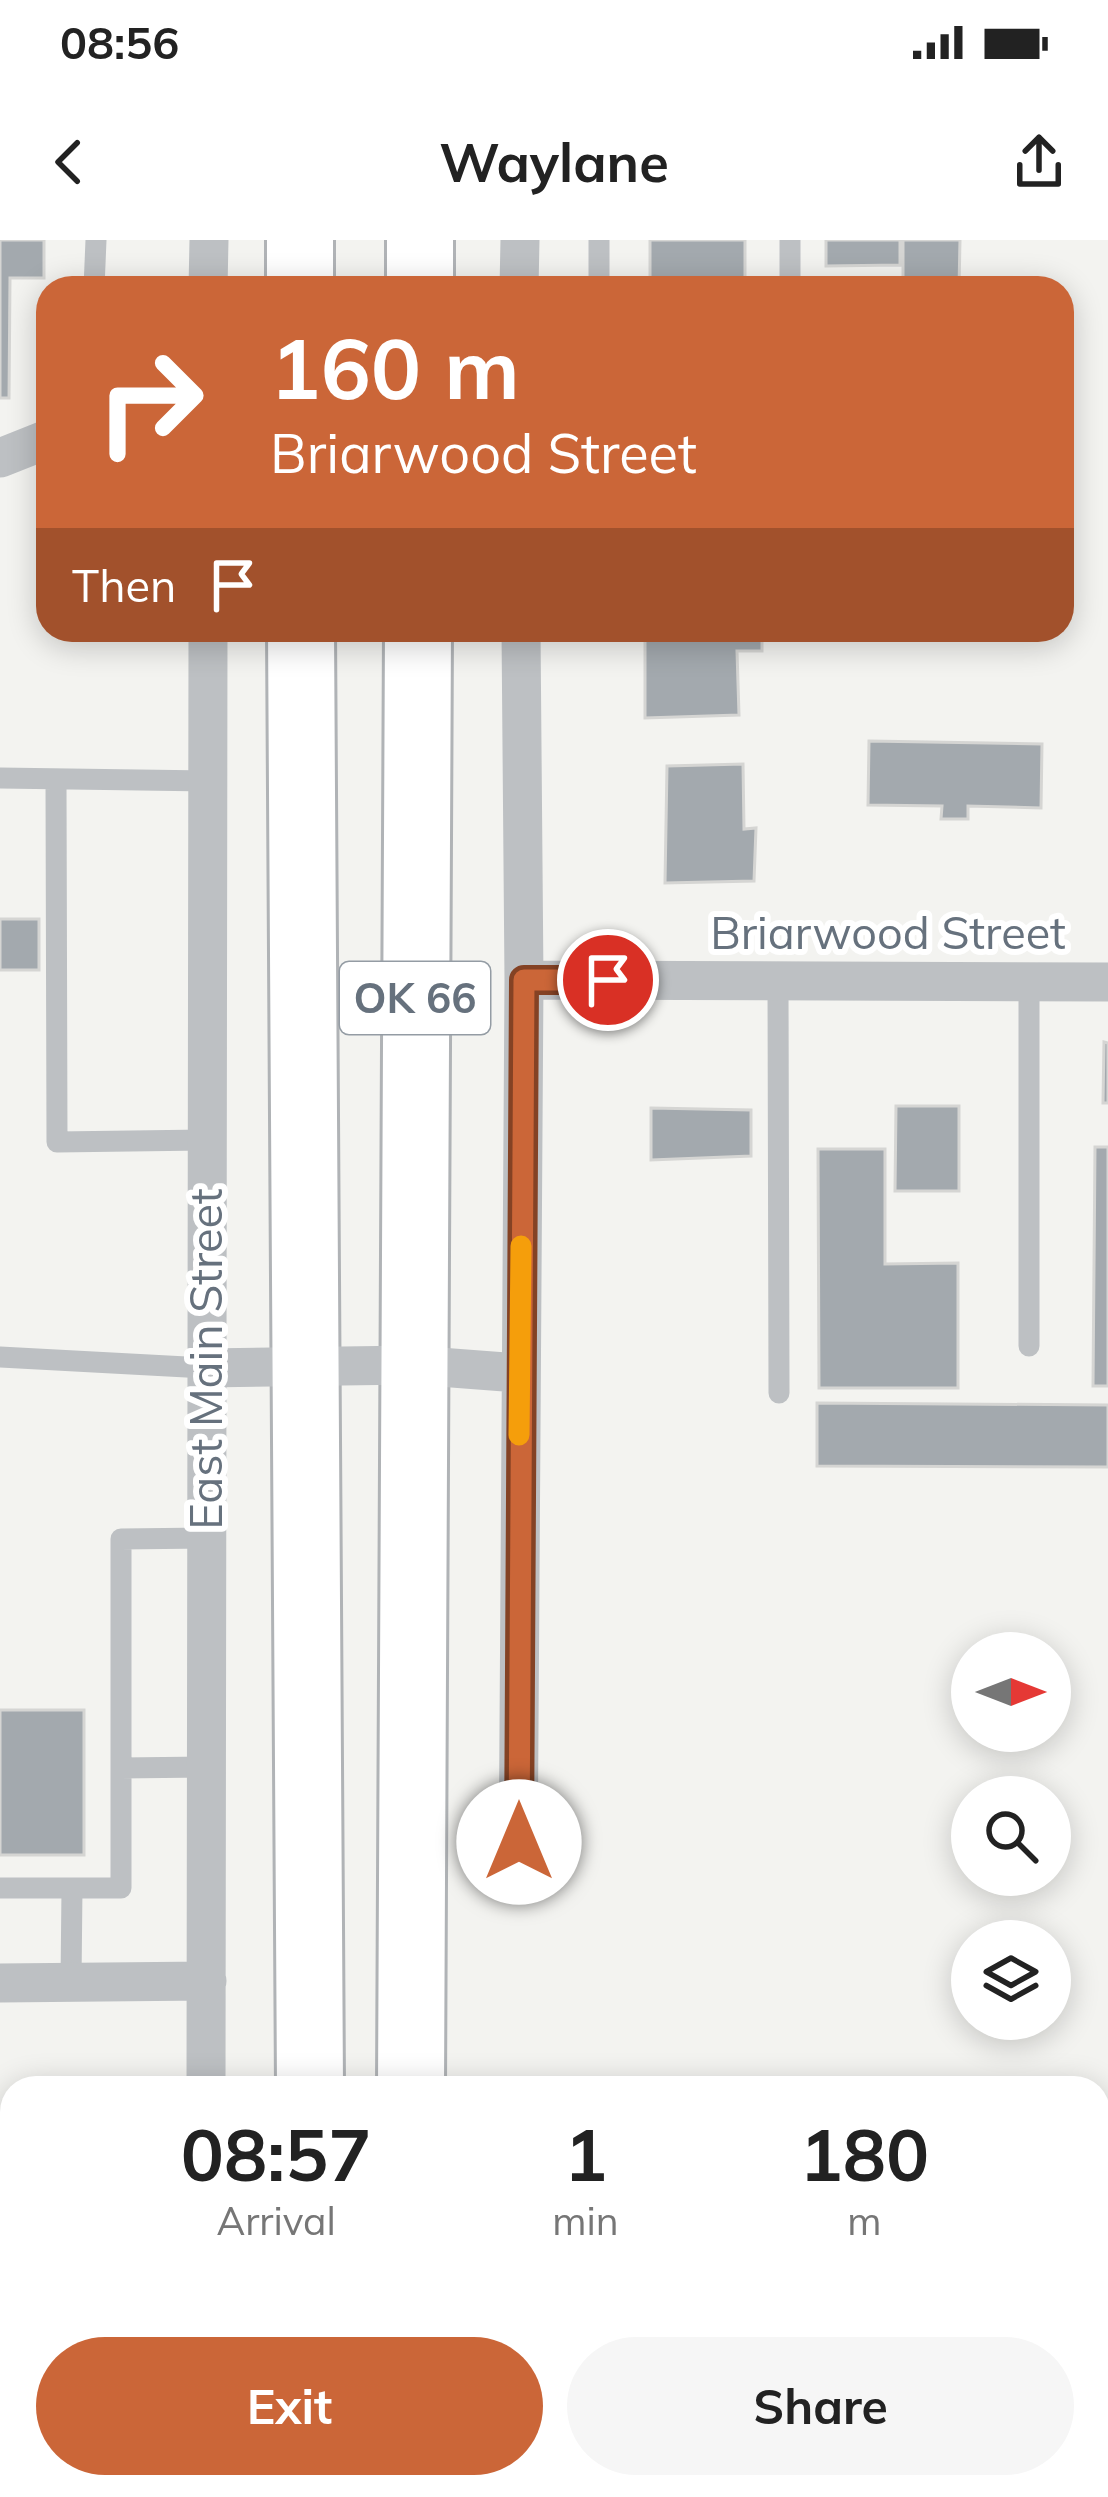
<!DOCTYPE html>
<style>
body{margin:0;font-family:Mulish,sans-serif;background:#f6f6f6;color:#222;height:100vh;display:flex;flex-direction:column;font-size:45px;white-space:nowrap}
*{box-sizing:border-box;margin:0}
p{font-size:39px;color:#767676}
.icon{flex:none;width:66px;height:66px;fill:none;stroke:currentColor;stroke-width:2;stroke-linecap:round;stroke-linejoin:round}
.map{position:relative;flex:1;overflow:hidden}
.drawer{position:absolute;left:0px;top:1836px;width:1110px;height:423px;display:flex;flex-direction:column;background:#fff;border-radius:36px 36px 0 0;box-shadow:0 6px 30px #0003}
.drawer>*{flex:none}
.hud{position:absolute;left:36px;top:36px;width:1038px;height:366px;border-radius:36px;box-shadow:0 6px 30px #0003;background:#cb6638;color:#fff;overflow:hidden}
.needle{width:78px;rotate:90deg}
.tools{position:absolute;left:951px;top:1392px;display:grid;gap:24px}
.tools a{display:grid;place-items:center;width:120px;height:120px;border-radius:50%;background:#fff;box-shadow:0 6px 30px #0003;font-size:60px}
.pin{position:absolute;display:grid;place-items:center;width:102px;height:102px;color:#fff;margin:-51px;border:6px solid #fff;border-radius:50%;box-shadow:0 3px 12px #0007}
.me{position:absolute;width:132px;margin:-66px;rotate:0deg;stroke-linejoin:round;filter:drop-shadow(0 0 9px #0008)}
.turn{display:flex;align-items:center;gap:42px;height:252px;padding:0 36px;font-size:54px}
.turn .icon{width:156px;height:156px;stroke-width:2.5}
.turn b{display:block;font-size:84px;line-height:102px}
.then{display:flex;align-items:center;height:114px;padding:0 36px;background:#0003;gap:24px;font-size:45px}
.eta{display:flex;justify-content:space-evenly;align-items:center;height:204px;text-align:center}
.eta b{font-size:72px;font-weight:700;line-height:84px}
.cta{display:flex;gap:24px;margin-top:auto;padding:24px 36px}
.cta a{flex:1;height:138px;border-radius:72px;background:#cb6638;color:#fff;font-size:48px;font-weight:700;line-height:138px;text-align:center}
.cta a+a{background:#f6f6f6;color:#222}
.status{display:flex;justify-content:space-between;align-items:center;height:84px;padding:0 60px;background:#fff;direction:ltr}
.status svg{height:33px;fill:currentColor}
header{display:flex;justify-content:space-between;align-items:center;height:156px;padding:0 36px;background:#fff;font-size:54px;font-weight:700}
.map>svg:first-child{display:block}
</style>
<div class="status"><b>08:56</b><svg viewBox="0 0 49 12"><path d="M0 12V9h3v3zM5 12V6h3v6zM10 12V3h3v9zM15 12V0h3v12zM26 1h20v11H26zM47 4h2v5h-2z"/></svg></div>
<header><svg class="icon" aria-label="back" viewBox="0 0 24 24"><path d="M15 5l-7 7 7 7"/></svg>Waylane<svg class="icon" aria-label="share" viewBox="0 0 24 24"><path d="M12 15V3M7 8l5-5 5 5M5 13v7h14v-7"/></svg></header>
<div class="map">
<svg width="1108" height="2257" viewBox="0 0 1108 2257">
<rect width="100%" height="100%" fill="#f3f3f0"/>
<path fill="#a3a9ae" stroke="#d5d5d3" stroke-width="3" d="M0 0H44V38H10L9 158H0Z
M650 0H745V48H650Z
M826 0H900V25L826 26Z
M903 0H960L959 48 903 47Z
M645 390H762V411H737L739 475 645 478Z
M869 501 1042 504 1041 568 968 566V579H941L942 566 868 565Z
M743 524 744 589 756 588 754 641 665 643 667 526Z
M0 679H39V730H0Z
M1104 802 1108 803V863H1103Z
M896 866H959V951H895Z
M651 868 751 870V916L651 920Z
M1095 907H1108V1146H1093Z
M818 909H885V1024L958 1023V1148H819Z
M817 1163 1108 1165V1227L817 1226Z
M0 1470H84V1615H0Z
M1098 1865H1108V2084H1098Z"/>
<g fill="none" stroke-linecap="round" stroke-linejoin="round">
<g stroke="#b0b3b6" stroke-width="72">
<path id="highway" d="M300 0V48
M420 48V0
M301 390 310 1848
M411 1848 418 390
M313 2247 314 2257
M410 2257V2247"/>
</g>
<path stroke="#bdc0c3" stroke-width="21" d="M599 0V48
M94 48 96 0
M790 48V0
M0 538 209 541
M56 542 57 902 205 900
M778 742 779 1153
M1029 742V1106
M0 1117 205 1128
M121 1528 206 1527
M0 1648H121V1299L207 1298
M71 1742 72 1648"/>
<path stroke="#bdc0c3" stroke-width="39" d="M208 48 209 0
M519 48 520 0
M0 218 48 199
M524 740 1108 742
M205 1128 413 1125 519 1133
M518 1637 524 740 521 390
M0 1743 207 1741
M206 1848 208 390
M204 2257V2247"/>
<use href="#highway" stroke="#fff" stroke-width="66"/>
</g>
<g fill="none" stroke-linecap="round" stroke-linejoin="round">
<g stroke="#844224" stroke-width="30">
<path id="route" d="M519 1602 524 740H608"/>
</g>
<use href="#route" stroke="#cb6638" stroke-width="21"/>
<path stroke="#f59e0b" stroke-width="21" d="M519 1195 521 1006"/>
</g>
<g text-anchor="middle" stroke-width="12" stroke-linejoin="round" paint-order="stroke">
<rect fill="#fff" stroke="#949ca4" stroke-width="3" x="340" y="722" width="150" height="72" rx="9"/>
<g font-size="42" font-weight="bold" fill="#66717d">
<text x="415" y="773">OK 66</text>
</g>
<g font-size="45" fill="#66717d" stroke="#fff">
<text x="888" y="709">Briarwood Street</text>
<text transform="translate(206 1119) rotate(-90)" y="16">East Main Street</text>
</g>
</g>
</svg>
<div class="tools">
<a><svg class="needle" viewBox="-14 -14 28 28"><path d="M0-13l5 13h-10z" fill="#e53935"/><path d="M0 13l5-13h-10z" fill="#767676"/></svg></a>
<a><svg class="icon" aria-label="search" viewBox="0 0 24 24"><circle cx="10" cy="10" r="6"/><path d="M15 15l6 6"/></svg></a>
<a><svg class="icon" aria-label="layers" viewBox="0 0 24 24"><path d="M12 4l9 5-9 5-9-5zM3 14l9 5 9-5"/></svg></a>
</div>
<div class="pin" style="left:608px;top:740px;background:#d93025"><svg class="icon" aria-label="arrive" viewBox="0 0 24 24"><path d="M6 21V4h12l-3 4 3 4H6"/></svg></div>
<svg class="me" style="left:519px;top:1602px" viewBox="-20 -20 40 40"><circle r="19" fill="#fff"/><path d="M0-13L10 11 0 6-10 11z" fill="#cb6638"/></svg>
<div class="hud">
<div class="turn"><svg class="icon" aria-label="right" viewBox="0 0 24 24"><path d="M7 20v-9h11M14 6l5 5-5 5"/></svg><div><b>160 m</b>Briarwood Street</div></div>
<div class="then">Then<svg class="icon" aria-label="arrive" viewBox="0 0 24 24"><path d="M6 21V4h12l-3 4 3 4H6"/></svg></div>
</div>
<section class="drawer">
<div class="eta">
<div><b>08:57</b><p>Arrival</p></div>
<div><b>1</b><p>min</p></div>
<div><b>180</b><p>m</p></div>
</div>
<div class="cta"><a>Exit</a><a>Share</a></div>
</section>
</div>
